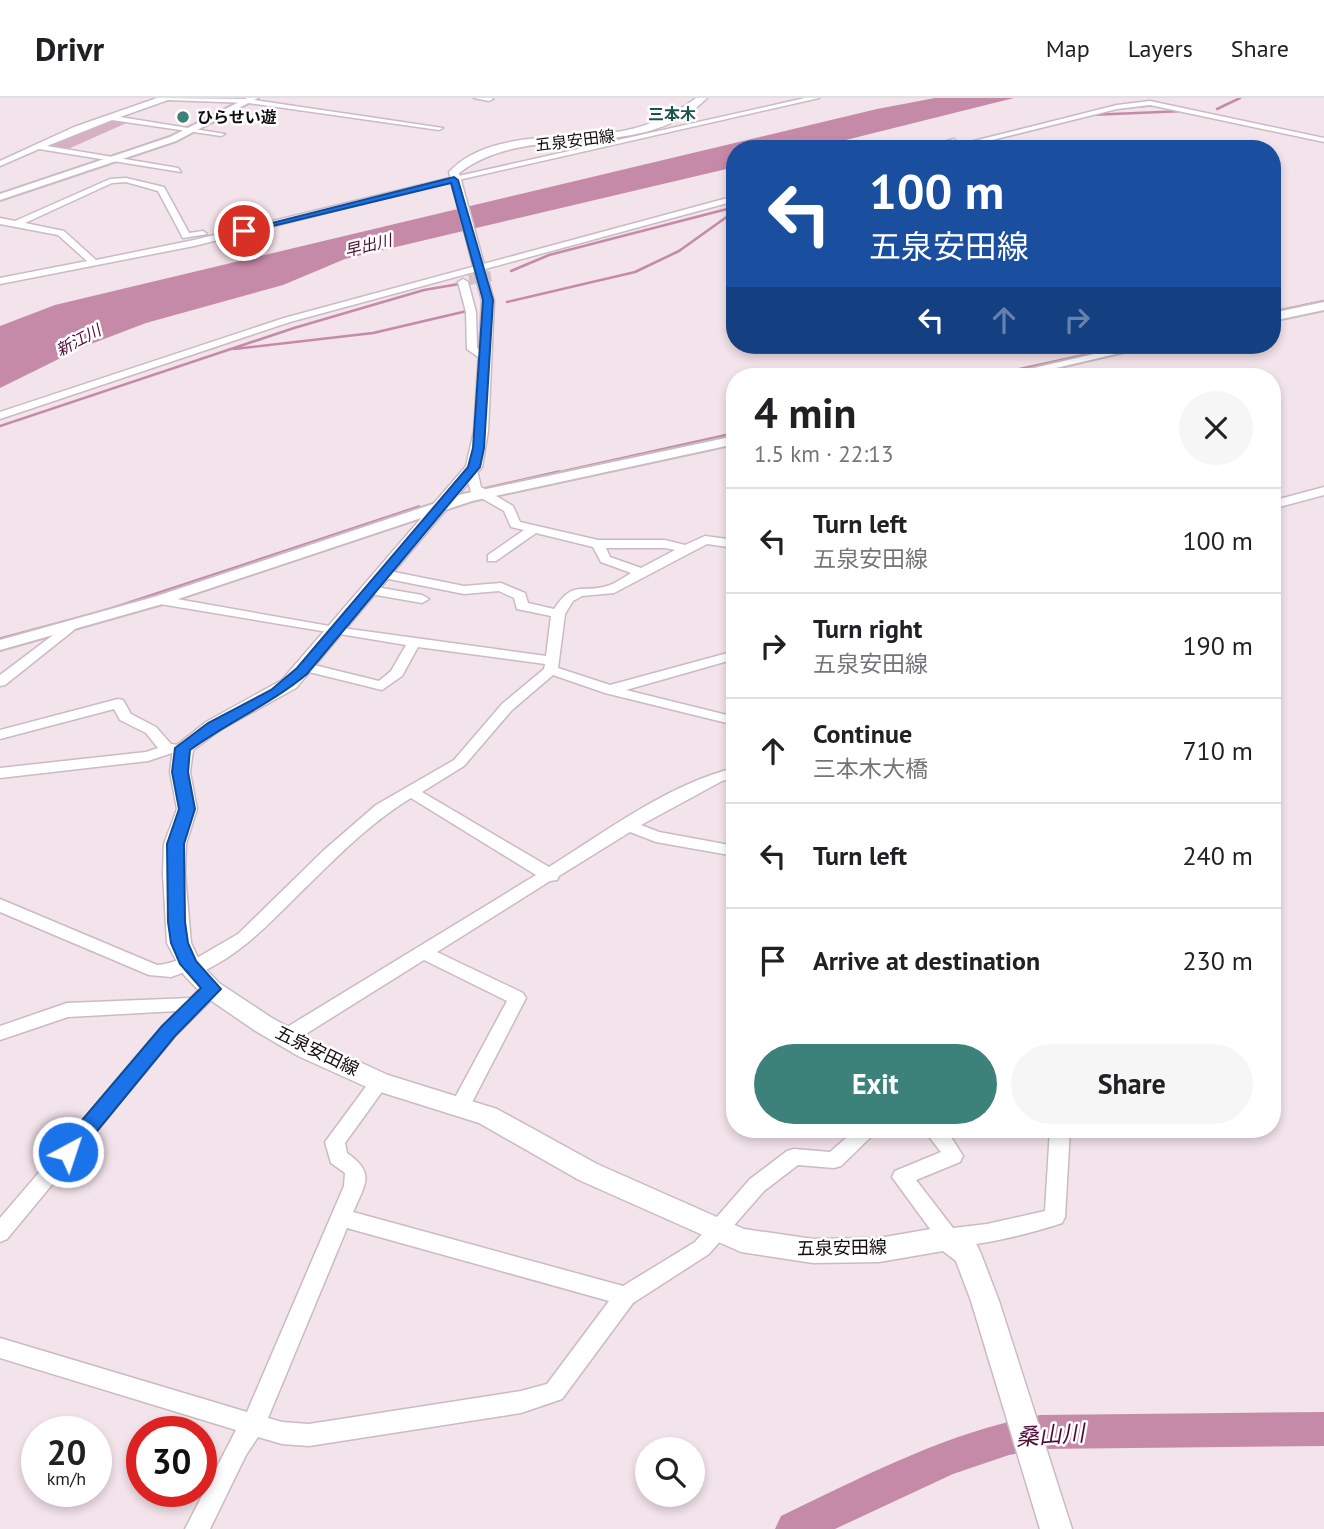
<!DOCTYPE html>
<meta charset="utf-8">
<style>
body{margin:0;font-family:"PT Sans","Noto Sans JP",sans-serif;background:#f6f6f6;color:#202124;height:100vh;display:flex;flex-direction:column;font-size:26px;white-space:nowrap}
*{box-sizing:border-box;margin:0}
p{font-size:23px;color:#757577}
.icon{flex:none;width:38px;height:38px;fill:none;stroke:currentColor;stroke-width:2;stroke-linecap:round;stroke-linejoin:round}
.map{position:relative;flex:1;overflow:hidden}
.side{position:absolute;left:726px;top:270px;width:555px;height:770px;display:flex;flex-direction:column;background:#fff;border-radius:28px;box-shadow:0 4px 10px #0003}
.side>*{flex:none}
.top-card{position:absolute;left:726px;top:42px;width:555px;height:214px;border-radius:28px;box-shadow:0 4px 10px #0003;background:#1a4fa0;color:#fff;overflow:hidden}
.fabs{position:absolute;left:635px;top:1339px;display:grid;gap:14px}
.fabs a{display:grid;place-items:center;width:70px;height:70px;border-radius:50%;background:#fff;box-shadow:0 4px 10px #0003;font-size:35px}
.speed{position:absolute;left:21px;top:1318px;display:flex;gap:14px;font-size:35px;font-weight:700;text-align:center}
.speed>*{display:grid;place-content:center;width:91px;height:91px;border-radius:50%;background:#fff;box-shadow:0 4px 10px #0003;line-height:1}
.speed small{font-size:18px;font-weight:400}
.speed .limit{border:10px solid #d22;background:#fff;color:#111}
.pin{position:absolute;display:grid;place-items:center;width:60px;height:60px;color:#fff;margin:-30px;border:4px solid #fff;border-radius:50%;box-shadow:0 2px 7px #0007}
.me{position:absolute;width:77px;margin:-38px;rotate:40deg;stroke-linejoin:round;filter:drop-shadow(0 0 5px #0008)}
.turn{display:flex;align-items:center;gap:24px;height:147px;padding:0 28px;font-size:32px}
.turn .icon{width:91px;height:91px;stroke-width:2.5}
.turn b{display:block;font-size:49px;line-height:60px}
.lanes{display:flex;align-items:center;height:66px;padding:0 28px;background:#0003;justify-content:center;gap:35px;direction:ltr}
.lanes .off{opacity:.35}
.round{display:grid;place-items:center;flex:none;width:74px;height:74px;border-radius:37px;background:#f6f6f6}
.head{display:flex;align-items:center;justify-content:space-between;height:119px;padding:0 28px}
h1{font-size:42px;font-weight:800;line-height:52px}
.cta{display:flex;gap:14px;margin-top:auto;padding:14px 28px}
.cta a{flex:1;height:80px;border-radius:42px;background:#3c827a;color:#fff;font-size:28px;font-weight:800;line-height:80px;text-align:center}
.cta a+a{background:#f6f6f6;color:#202124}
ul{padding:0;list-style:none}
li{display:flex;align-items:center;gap:21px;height:105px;padding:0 28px;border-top:2px solid #e0e0e0}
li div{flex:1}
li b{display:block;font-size:26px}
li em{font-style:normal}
header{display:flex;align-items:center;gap:42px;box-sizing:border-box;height:98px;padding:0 35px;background:#fff;border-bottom:2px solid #e0e0e0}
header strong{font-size:33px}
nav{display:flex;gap:38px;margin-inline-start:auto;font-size:24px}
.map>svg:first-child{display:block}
</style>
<header>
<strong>Drivr</strong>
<nav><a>Map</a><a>Layers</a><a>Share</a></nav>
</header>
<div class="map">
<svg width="1324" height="1431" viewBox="0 0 1324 1431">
<rect width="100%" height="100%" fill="#f3e3ea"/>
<path fill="#d8b0c3" d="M108 20 131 23 68 51 42 46Z"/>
<path fill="#c68aa9" d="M935 0H1014L810 51H735V69L345 161 283 187 146 225 83 249 0 290V228L55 207 877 11Z"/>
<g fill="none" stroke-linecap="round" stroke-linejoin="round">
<path stroke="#c68aa9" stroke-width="2.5" d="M1122 10 1155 7
M1217 11 1240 0
M1089 17 1184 13
M511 173 549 157 735 109
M507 204 635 174 679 153 735 113
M1272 214 1324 203
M234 251 373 235 467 213
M987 278 1130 247
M0 328 294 230 424 192 459 186
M551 376 735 335"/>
<path stroke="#c68aa9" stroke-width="3.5" d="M484 391 559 374
M99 515 419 409
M0 541 87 518"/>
<path fill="#c68aa9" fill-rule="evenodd" d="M1324 1314V1348L1040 1351 1009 1357 953 1376 835 1431H775L781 1418C865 1378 948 1334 1040 1317Z"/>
<path stroke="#d1c3c9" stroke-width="10" stroke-dasharray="10 5" stroke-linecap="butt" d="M469 182 491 178"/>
<g stroke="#cabbc2" stroke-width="3">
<path id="minor" d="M157 0 248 1 443 30 439 32 248 5 168 2 120 19 225 36 221 38 112 22 47 48 178 70 181 74 39 51 0 68V63L74 29Z
M474 0H492L493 1 489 3Z
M805 0H819L454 83 194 148 0 186V180L87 163 58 137 0 126V120L15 123 110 81 126 80 164 89 189 135 203 133 207 136 183 140 158 93 126 84 112 85 25 125 64 133 96 162 194 142 454 79Z
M1150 3 1324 40V44L1150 7 1117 11 956 51H942L1117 7Z
M954 41 957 45 932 51H918Z
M735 98V103L290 224 0 321V314L284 220Z
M463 181 468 184 476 214 477 250 489 257V261H481L467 251 466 214 458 184Z
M471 369 477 372 481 389 513 408 520 424 598 442H665L685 447 705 438 735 442V450L707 446 614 495 582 498 573 503 565 516 558 570 610 587 735 553V561L626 592 735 619V627L605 595 553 577 512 612 464 668 422 694 549 769C605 734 670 685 735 670V680L722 683 641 727 659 734 735 748V758L656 744 630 734 559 778 557 782 550 783 437 854 523 895 526 900 467 1014 460 1017 453 1014 450 1009 507 903 424 862 293 944 286 946 279 944 277 939 279 934 536 777 411 700C368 726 333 763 298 797 269 826 232 865 192 877L185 874 171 879 149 877 0 814V801L157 867C169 867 183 858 195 861L238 836 323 753 376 707 454 662 502 606 544 571 545 566 418 549 402 578 382 592 301 572 299 569 306 565 379 583 391 573 406 547 160 506 153 502 160 498 335 529 546 558 551 518 517 511 514 500 499 493 464 496 384 480 378 476 384 472 464 488 501 485 525 495 528 505 554 511C574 481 580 496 607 488 615 486 624 479 631 475L601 464 593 449 536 435 496 463H488V457L524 432 511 429 504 413 471 394 465 372ZM606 450H665L675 452 641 470 610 459Z
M1324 389V397L1272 411V403Z
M370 488 422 497 429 501 422 505 365 495V489Z
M69 525 74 526 76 529 74 532 5 587 0 588V577Z
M118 601 123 602 131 616 156 629 171 646 178 647 180 650 178 653 148 663 0 680V670L146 654 158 650 146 635 120 622 114 611 0 641V632Z
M211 884 217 886 220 891 217 896 175 938 7 1141 0 1144V1120L177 913 68 919 0 942V928L67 905 191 900 205 886Z
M380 977 387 979 389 984 345 1045 347 1055C376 1075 365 1086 353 1114L623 1188 695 1144 750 1081 787 1053 794 1051 830 1054 856 1031H879L841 1068 834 1070 798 1067 764 1093 709 1156 633 1205 562 1301 521 1315 309 1348 282 1346 258 1339 246 1357 210 1431H185L236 1332 0 1260V1240L247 1314 344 1088 345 1075 331 1065 325 1044 373 979ZM347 1130 609 1203 547 1286 521 1293 309 1326 282 1324 268 1320Z
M923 1031H946L963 1058 960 1064 916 1082 953 1130 987 1126 1045 1113 1050 1031H1070L1065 1119 1062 1125C1039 1133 962 1154 941 1146L892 1079 895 1073 941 1054Z"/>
</g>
<g stroke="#cabbc2" stroke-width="4">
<path id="tertiary" d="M247 0H258L176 43 0 102V96L170 39Z
M1324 204V212L1272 223V215Z
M1132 247H1154L1022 278H1000Z
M735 338V346L472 403 166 505 0 552V542L154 499 463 396Z"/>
</g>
<g stroke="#cabbc2" stroke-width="3">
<path id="secondary" d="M696 0H707C640 68 530 20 459 75L494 203 488 333 482 369 296 590 220 632 193 652 190 674 197 711 186 746 185 776 191 845 201 866 219 885 272 920 316 944 388 977 497 1011 597 1066 744 1131 813 1141 879 1140 948 1128 958 1132 977 1147 981 1156 999 1203 1072 1431H1040L971 1203 956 1163 943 1153 879 1164 813 1165 741 1154 579 1082 479 1025 371 991 298 958 254 932 203 897 184 877 167 845 163 776 164 746 177 711 170 674 173 650 206 624 282 582 466 368 474 333 482 203 449 74C490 30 569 43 623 33 649 28 675 16 696 0Z"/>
</g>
<use href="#minor" fill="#fff" fill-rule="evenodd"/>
<use href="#tertiary" fill="#fff" fill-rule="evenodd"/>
<use href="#secondary" fill="#fff" fill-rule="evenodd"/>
</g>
<path fill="#1a73e8" stroke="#114b97" stroke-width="2" d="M454 79 458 82 493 202 484 350 480 369 307 576C271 606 228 624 190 652L188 674 195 711 184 746 185 824 188 845 196 863 221 891 175 938 75 1060H60L58 1054 60 1048 162 928 201 890 180 866 171 845 168 824 167 746 179 711 172 674 175 650 208 625 271 592 297 570 468 369 473 350 483 202 451 85 244 135 240 133Z"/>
<circle fill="#3c827a" stroke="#fff" stroke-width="2.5" cx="183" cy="19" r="7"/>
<g text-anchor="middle" stroke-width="5" stroke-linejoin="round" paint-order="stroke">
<g font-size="16" font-weight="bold" fill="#1a544e" stroke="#fff">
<text x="672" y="22">三本木</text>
</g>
<g font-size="16" font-weight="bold" fill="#120d0f" stroke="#fff" text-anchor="start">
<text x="197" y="25">ひらせい遊</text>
</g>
<g font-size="16" fill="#120d0f" stroke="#fff">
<text transform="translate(575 42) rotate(-7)" y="6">五泉安田線</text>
</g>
<g font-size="16" font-style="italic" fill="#510937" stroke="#fff">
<text transform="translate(368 147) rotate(-14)" y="6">早出川</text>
<text transform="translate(78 242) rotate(-28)" y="6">新江川</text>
</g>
<g font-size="18" fill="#120d0f" stroke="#fff">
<text transform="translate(317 953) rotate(26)" y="6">五泉安田線</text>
<text transform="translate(842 1150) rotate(-1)" y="6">五泉安田線</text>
</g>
<g font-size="23" font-style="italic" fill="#510937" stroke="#fff">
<text transform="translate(1050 1337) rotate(-4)" y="8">桑山川</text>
</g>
</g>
</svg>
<div class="fabs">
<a><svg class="icon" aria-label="search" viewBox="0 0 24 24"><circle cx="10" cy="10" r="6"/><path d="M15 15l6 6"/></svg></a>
</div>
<div class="speed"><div>20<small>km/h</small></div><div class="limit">30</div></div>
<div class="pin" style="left:244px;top:133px;background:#d93025"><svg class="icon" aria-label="arrive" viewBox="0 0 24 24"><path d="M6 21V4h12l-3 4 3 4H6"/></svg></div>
<svg class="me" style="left:68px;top:1054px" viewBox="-20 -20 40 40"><circle r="17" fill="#1a73e8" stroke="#fff" stroke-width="3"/><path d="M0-11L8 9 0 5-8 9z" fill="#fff"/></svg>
<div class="top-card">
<div class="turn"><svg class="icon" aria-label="left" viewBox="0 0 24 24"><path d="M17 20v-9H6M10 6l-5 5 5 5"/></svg><div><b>100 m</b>五泉安田線</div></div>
<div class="lanes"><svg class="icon" aria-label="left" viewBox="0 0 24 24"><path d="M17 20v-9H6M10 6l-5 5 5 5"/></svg><svg class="icon off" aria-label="ahead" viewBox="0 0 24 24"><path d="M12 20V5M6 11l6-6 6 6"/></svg><svg class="icon off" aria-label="right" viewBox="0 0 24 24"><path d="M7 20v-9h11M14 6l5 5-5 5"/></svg></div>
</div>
<section class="side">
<div class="head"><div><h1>4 min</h1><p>1.5 km · 22:13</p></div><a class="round"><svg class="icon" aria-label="close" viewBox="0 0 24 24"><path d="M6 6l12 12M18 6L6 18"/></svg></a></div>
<ul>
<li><svg class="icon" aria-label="left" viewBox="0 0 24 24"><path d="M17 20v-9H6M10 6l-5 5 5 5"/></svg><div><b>Turn left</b><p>五泉安田線</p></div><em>100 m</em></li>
<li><svg class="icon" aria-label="right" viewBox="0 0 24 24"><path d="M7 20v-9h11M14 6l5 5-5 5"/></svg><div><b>Turn right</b><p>五泉安田線</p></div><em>190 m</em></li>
<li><svg class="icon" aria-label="ahead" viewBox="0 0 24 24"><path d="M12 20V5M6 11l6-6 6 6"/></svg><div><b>Continue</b><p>三本木大橋</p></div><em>710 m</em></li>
<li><svg class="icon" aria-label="left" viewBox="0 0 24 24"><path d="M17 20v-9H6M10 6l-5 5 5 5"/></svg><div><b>Turn left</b></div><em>240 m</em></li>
<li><svg class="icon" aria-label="arrive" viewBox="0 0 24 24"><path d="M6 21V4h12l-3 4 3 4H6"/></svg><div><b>Arrive at destination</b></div><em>230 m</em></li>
</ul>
<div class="cta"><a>Exit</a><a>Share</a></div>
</section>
</div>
